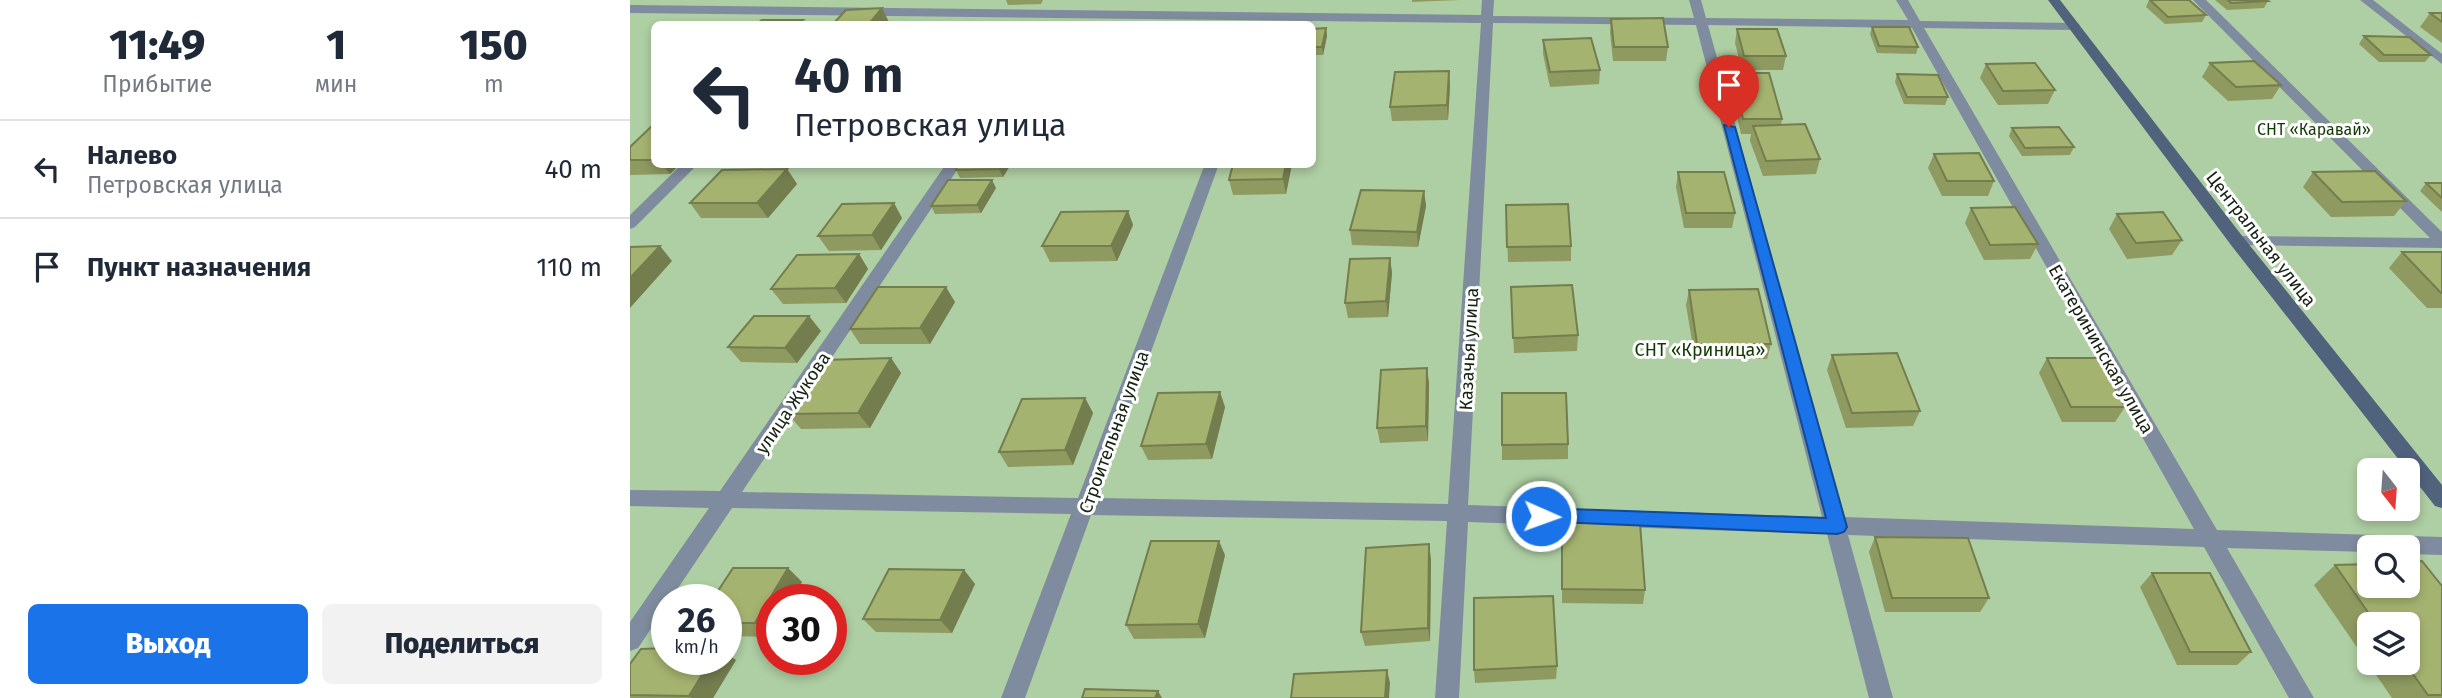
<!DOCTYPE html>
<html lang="ru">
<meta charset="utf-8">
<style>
body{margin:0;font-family:"Fira Sans",sans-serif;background:#f2f2f3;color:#1f2937;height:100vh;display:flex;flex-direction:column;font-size:26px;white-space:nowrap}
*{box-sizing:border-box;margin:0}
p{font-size:23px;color:#747a83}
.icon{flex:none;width:38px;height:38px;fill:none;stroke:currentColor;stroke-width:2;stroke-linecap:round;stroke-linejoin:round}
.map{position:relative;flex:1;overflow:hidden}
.panel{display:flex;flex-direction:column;background:#fff;width:630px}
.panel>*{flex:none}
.banner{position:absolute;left:21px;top:21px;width:665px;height:147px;border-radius:10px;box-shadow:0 4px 10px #0003;background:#fff;color:#1f2937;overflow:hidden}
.needle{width:46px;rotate:163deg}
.buttons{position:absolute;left:1727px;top:458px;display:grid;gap:14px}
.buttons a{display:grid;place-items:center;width:63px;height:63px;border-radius:10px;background:#fff;box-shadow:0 4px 10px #0003;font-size:35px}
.speed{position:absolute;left:21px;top:584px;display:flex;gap:14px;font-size:35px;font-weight:700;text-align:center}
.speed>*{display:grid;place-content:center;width:91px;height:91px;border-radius:50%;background:#fff;box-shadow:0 4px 10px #0003;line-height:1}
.speed small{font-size:18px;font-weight:400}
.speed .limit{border:10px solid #d22;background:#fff;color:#111}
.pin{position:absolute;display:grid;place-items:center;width:60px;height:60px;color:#fff;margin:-72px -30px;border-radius:50% 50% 50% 0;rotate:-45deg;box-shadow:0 0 7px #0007}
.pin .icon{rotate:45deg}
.me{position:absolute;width:77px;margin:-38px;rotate:92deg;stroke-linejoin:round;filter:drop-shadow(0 0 5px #0008)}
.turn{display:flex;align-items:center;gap:24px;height:147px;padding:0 28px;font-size:32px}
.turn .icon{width:91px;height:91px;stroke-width:2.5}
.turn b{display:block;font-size:49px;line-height:60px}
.eta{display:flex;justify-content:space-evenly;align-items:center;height:119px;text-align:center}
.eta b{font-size:42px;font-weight:800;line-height:49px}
.cta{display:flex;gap:14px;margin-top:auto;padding:14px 28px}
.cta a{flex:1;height:80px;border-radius:10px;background:#1a73e8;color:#fff;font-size:28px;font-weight:800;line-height:80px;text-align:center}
.cta a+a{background:#f2f2f3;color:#1f2937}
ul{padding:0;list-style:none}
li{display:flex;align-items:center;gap:21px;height:98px;padding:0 28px;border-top:2px solid #e0e1e3}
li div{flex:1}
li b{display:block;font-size:26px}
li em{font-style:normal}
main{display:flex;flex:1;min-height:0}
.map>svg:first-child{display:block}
</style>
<main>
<section class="panel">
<div class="eta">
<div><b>11:49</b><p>Прибытие</p></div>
<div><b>1</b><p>мин</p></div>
<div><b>150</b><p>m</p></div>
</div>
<ul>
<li><svg class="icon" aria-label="left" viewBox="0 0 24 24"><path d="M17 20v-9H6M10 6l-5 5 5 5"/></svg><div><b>Налево</b><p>Петровская улица</p></div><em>40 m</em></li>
<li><svg class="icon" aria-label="arrive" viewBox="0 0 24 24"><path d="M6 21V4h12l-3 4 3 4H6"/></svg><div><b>Пункт назначения</b></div><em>110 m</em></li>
</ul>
<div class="cta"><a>Выход</a><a>Поделиться</a></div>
</section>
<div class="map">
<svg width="1812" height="698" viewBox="0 0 1812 698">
<rect width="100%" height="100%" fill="#cbedc0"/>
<path fill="#aecea3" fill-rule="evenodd" d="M0 0H1812V698H0ZM24 24H682V164H24ZM1740 471H1778V509H1740ZM1740 548H1778V586H1740ZM37 600H96V660H37ZM142 600H201V660H142ZM1740 625H1778V663H1740Z"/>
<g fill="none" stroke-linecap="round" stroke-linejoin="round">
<path fill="#7f8b9e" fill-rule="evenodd" d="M852 0H864L863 16 1064 18 1059 0H1071L1076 18 1278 20 1266 0H1278L1290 21 1448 23 1450 26 1444 30 1294 28 1587 530 1812 537V555L1778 554V548H1740V552L1597 548 1684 698H1659L1574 547 1218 535 1263 698H1239L1197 534 838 522 829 698H805L817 521 461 515 395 698H371L441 514 102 508 40 600H37V605L8 648 0 651V622L79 508 0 506V490L90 491 316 164H331L112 492 448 498 575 164H589L468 498 818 504 851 23 0 13V5L851 15ZM863 23 1066 25 1192 517 838 505ZM1078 25 1282 28 1564 529 1213 517Z
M1563 0H1576L1812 232V248L1601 245 1599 241 1601 237 1607 236 1800 238Z
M1730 0H1743L1812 54V64Z
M52 164H68L5 227 0 229V215Z"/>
<path fill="#50627c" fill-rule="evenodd" d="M1418 0H1430L1613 237 1812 485V508L1805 506 1601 245Z"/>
</g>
<path fill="#8e9a60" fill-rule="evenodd" d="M376 0H413L411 4 378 5Z
M782 0H829L782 2Z
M1519 0 1576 15 1572 22 1535 24 1516 7Z
M1585 0H1636L1638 1 1634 8 1597 10Z
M1800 13H1812V43L1790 27Z
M981 19 1038 47 1036 61H983L980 32Z
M1242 27 1288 47 1286 54 1247 53 1240 34Z
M696 28 697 36 693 55H682V29Z
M1107 29 1156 56 1153 70H1112L1105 43Z
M1734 36 1801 55 1795 62H1749L1729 44Z
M913 40 970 70 969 84 920 87 913 54Z
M1580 63 1651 85 1642 99 1598 101 1572 77Z
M1356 64 1425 90 1418 104 1368 105 1350 78Z
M819 71 820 86 818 120 762 121 760 107Z
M1102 73 1152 119 1151 125 1190 159 1186 174 1133 176 1120 141 1121 134H1111L1100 87Z
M1267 74 1318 97 1315 105 1274 104 1265 82Z
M24 124V164H50L40 174 0 175V147Z
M1382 128 1444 147 1440 155 1392 156 1379 136Z
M1304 154 1364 181 1358 196H1312L1298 168Z
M381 164 373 177 330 178 326 170Z
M603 164H662L656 194 603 195 599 180Z
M157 169 167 184 138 218H71L60 203Z
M1048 172 1105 213 1102 228H1054L1046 187Z
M1683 172 1776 201 1764 216 1701 217 1673 187Z
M1796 183H1812V212L1790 191Z
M366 188 351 213 305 214 301 206Z
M794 191 796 206 788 247 722 245 720 230Z
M876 205 941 246V261L878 262Z
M1341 208 1408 244 1400 259 1354 260 1335 223Z
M498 211 503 225 487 261 420 262 412 246Z
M1487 214 1552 240 1542 255 1497 259 1479 229Z
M272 218 251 250 199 251 188 236Z
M1772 252H1812V308H1797L1759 268Z
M229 254 238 269 216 303 153 304 141 289Z
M760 258 762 273 758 317 718 318 715 303Z
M881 287 948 335 947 351 884 353Z
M1059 290 1141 344 1137 359H1065L1056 305Z
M325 302 300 344H230L220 329Z
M191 331 167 363 111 362 98 347Z
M1202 355 1290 411 1283 426 1216 428 1197 370Z
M261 358 271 373 240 428 171 429 158 414Z
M1417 358 1495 407 1485 422H1432L1409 373Z
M797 368 799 384 798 441 750 443 747 428Z
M455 398 463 413 443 465 378 467 369 452Z
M595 407 582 459 518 460 511 446Z
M938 444V459L872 460V445Z
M932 523 1015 590 1013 604 932 603Z
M1245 537 1359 598 1350 612H1255L1239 552Z
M595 555 575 638 504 639 496 625Z
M801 559 800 641 735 646 731 632Z
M1705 565 1812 586V698H1762L1684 585ZM1740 625H1778V663H1740Z
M158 568 172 582 140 637 96 636V600Z
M334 570 345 584 322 633 246 632 233 619Z
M1522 573 1621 652 1607 665H1547L1510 587Z
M106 660 83 698H0V664Z
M927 666 926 679 845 683 844 670Z"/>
<path fill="#747d4e" d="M252 8 259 22 257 24H239Z
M173 20 175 24H168Z
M696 28 697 36 693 55 692 47Z
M819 71 820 86 818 120 817 105Z
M32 164H50L40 174Z
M372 164H381L373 177 369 169Z
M656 164H662L656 194 653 179Z
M157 169 167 184 138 218 127 203Z
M362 180 366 188 351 213 347 205Z
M794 191 796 206 788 247 787 232Z
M264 203 272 218 251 250 242 235Z
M498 211 503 225 487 261 481 246Z
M30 246 42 261 0 308V278Z
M229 254 238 269 216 303 205 288Z
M760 258 762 273 758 317 756 301Z
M316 287 325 302 300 344 290 328Z
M179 316 191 331 167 363 155 348Z
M261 358 271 373 240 428 228 413Z
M797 368 799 384 798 441 796 426Z
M590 392 595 407 582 459 576 444Z
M455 398 463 413 443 465 435 450Z
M589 541 595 555 575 638 568 624Z
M799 544 801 559 800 641 798 628Z
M158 568 172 582 162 600H142V634L140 637 125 623Z
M334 570 345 584 322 633 310 620Z
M96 653 106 660 83 698H62L59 696 81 660H96Z
M757 670 760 683 759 698H755Z
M528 691 532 698H525Z"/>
<path fill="#a5b370" stroke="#747d4e" stroke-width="2" d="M1520 0H1559L1576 15 1538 17Z
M1598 0H1636L1638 1 1601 3Z
M252 8 239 24H203L216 10Z
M1800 13H1812V22Z
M1033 18 1038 47H984L981 19Z
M132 20H173L168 24H126Z
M471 22H512L510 24H470Z
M1242 27H1279L1288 47 1249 46Z
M696 28 692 47H682V29Z
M1107 29H1147L1156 56H1114Z
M1734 36 1779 37 1801 55H1754Z
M961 38 970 70 920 72 913 40Z
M1624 61 1651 85 1606 87 1580 63Z
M1405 63 1425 90 1373 91 1356 64Z
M819 71 817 105 760 107 765 72Z
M1102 73H1139L1152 119H1113Z
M1267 74 1308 75 1318 97H1277Z
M24 124V160H0V147Z
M1175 124 1190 159 1136 161 1123 126Z
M1429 127 1444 147 1395 148 1382 128Z
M1349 153 1364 181H1317L1304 154Z
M329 164H372L369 169 326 170Z
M603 164H656L653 179 599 180Z
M157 169 127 203H60L92 170Z
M1745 171 1776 201 1712 202 1683 172Z
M1048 172H1094L1105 213H1056Z
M318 180H362L347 205 301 206Z
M1796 183H1812V198Z
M731 190 794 191 787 232 720 230Z
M264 203 242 235 188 236 212 204Z
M938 204 941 246 877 247 876 205Z
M1385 207 1408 244 1360 245 1341 208Z
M498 211 481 246H412L431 212Z
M1533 212 1552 240 1506 243 1487 214Z
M30 246 0 278V247Z
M1772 252H1812V293H1811Z
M229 254 205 288 141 289 167 255Z
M760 258 756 301 715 303 720 259Z
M942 285 948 335 883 338 881 287Z
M248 287H316L290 328 220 329Z
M1128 289 1141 344H1067L1059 290Z
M124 316H179L155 348 98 347Z
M1267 353 1290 411 1222 413 1202 355Z
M261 358 228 413 158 414 194 360Z
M1417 358H1468L1495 407H1441Z
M797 368 796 426 747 428 751 370Z
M590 392 576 444 511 446 528 393Z
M872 393H936L938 444 872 445Z
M455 398 435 450 369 452 392 399Z
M932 523H1010L1015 590 932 589Z
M1245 537 1338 538 1359 598H1262Z
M521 541H589L568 624 496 625Z
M799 544 798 628 731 632 736 548Z
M1792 561 1812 586V695H1798L1775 663H1778V625H1747L1705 565 1740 564V586H1778V562Z
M103 568H158L125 623H96V600H82Z
M259 569 334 570 310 620 233 619Z
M1522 573H1580L1621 652H1560Z
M923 596 927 666 844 670V598Z
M37 648V660H81L59 696 0 695V664L11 649Z
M757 670 755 698H661L664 674Z
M455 689 528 691 525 698H452Z"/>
<path fill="#1a73e8" stroke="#114b97" stroke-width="2" d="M1094 125 1105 127 1217 527 1214 532 1207 534 904 521 901 516 904 510 911 508 1196 518Z"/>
<g text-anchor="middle" stroke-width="6" stroke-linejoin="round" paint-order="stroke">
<g font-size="16" fill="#113900" stroke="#fff">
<text x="1684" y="135">СНТ «Каравай»</text>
</g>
<g font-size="18" fill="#152211" stroke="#fff">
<text transform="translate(1631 239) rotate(52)" y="6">Центральная улица</text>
<text transform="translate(839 349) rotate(-87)" y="6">Казачья улица</text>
<text transform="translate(1471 349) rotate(60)" y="6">Екатерининская улица</text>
<text transform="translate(163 403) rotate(-56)" y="6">улица Жукова</text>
<text transform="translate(484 432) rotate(-70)" y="6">Строительная улица</text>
</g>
<g font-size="18" fill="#113900" stroke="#fff">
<text x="1070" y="356">СНТ «Криница»</text>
</g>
</g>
</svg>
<div class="buttons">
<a><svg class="needle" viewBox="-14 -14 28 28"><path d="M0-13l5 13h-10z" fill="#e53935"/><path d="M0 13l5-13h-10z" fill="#747a83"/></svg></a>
<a><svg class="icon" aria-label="search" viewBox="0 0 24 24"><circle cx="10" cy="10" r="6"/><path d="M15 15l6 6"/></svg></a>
<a><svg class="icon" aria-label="layers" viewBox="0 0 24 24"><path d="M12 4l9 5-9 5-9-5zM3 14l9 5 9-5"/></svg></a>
</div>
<div class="speed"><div>26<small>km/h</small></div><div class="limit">30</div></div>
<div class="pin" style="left:1099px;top:127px;background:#d93025"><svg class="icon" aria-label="arrive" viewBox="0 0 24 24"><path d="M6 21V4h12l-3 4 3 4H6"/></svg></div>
<svg class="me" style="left:911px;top:516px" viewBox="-20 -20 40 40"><circle r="17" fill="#1a73e8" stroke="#fff" stroke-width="3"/><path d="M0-11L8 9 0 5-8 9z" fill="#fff"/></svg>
<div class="banner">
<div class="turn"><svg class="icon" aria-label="left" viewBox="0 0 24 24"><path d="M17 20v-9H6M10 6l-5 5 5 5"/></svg><div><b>40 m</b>Петровская улица</div></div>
</div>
</div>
</main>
